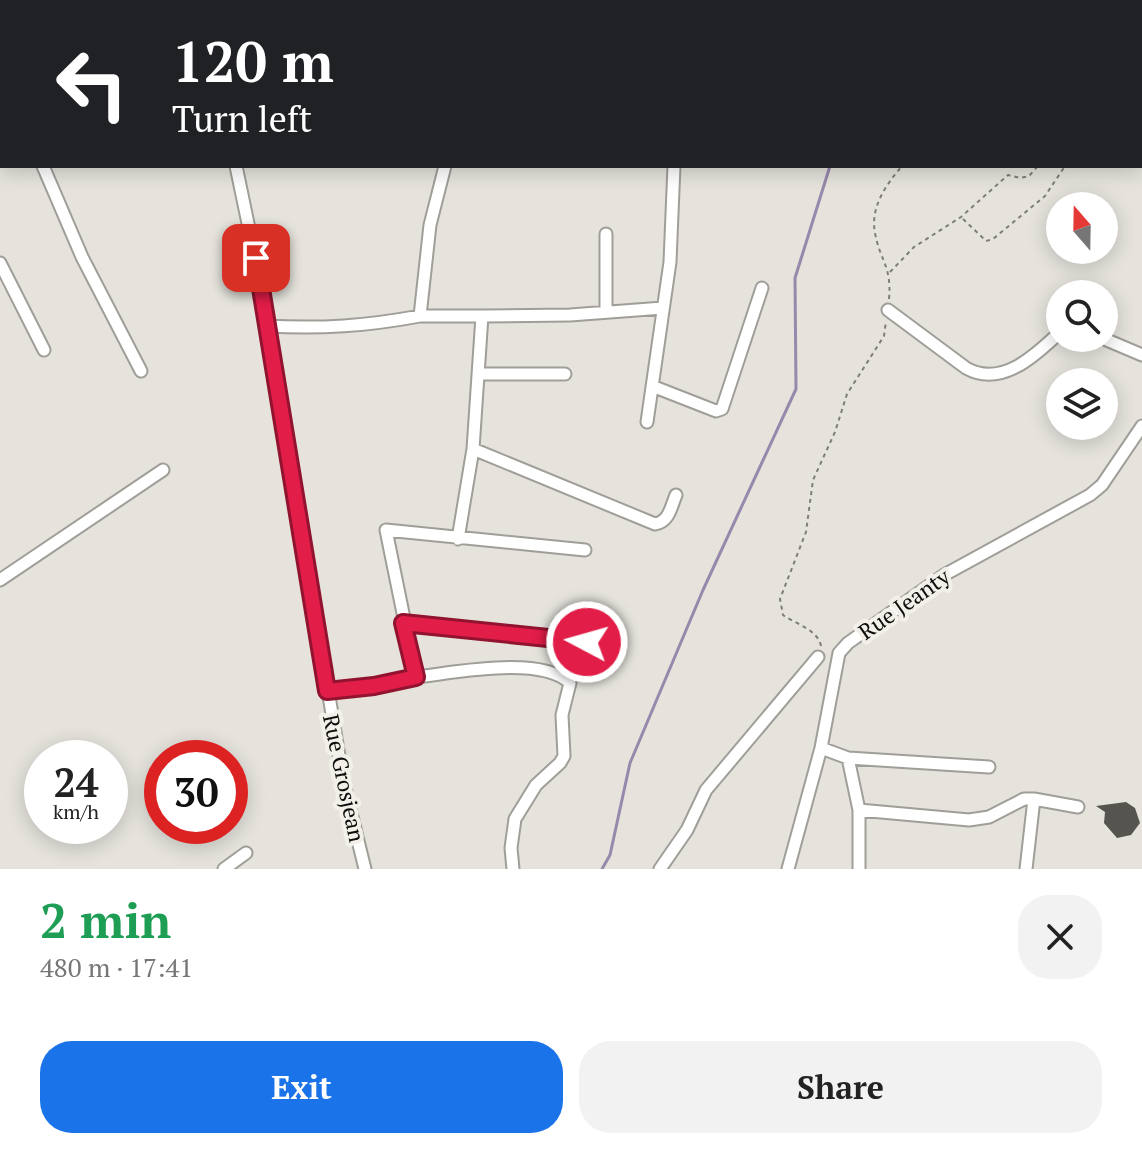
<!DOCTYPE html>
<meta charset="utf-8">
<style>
body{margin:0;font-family:"PT Serif",serif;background:#f2f2f2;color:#222;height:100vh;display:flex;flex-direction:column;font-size:30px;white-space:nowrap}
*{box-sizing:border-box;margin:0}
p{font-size:26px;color:#767676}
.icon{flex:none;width:44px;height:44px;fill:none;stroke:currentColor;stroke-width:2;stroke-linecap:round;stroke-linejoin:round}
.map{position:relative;height:869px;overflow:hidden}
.panel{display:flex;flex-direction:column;background:#fff;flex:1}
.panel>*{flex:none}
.hud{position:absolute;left:0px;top:0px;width:1142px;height:168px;box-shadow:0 4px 20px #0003;background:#202124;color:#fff;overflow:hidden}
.needle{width:52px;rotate:340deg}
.buttons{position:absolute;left:1046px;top:192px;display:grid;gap:16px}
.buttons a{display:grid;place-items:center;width:72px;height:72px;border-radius:50%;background:#fff;box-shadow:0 4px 20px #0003;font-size:40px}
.speed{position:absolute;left:24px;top:740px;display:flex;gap:16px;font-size:40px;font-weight:700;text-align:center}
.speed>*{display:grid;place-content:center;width:104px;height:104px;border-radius:50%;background:#fff;box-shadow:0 4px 20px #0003;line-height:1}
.speed small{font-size:20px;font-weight:400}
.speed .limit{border:12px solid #d22;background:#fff;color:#111}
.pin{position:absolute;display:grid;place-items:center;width:68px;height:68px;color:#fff;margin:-34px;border-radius:16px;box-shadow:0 4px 12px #0006}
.me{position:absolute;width:88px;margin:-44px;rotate:276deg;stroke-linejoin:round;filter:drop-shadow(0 0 6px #0008)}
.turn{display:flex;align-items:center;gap:28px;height:168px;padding:0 40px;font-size:36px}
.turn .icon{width:104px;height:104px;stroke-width:2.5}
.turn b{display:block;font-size:56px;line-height:68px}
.round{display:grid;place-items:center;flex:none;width:84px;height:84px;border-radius:32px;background:#f2f2f2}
.overview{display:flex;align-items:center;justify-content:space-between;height:136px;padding:0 40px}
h1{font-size:48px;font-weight:600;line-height:60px;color:#1e9e55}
.primary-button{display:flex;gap:16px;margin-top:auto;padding:16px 40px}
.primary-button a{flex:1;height:92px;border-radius:32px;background:#1a73e8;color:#fff;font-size:32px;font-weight:600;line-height:92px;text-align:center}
.primary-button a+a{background:#f2f2f2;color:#222}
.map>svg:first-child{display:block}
</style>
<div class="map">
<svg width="1142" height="869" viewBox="0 0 1142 869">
<rect width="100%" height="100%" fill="#e5e3dc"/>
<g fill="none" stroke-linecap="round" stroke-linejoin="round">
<path stroke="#9689ab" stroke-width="3" d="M897 2 898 0
M602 869 610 855 630 763 703 590 796 389 795 278 830 166"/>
</g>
<path fill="#56544f" d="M1126 802 1135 808 1140 823 1131 835 1117 838 1104 823 1105 812 1096 806Z"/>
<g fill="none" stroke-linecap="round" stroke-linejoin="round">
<g stroke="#a09e98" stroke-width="15">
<path id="minor" d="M86 0 87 2
M201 0 202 2
M305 0 306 2
M489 2 490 0
M673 2 679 1
M994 2V0
M1084 2 1086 0
M1140 84 1142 85
M0 86 2 90
M43 166 82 257 141 371
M236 166 259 276 343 780 365 869
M0 263 44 350
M888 310 966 368C1001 388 1035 356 1060 332
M606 312V234
M420 316H482L473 449 458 539
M482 316 570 315 663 308
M266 326C322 329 366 326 420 316L430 225 445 166
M1102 338 1142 355
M480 374H565
M652 386 716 411 722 409 762 288
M647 422 670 262 674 166
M473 449 655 524C669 522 671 507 676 495
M0 580 163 470
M403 623 587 642
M416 677C454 673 540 655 570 683L562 715 564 756 560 763 536 785 515 819 511 848 513 869
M327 691 374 686 416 677 386 530 585 550
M821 748 848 758 859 810V869
M848 758 989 767
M859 810 969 820 989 817 1024 799H1034L1078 807
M224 869 246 853
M660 869 687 830 706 790 818 657
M788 869 821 748 839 653 848 643 944 575 1090 495 1102 485 1142 426
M1026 869 1034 799"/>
</g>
<path stroke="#7f7d79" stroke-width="2" stroke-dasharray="4 4" stroke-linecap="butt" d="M963 219 983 238 986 241 993 239 1045 196 1065 166
M890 272 914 247 961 217 1008 175 1020 178 1029 176 1038 166
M889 299C892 266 880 261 875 233 870 207 886 185 902 166
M821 646C818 630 796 624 783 615L780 599 806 532 813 480 835 432 847 394 884 336 886 321"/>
<use href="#minor" stroke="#fff" stroke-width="11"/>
</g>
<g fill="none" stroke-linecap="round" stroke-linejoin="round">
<g stroke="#92132f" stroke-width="20">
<path id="route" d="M256 258 327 691 374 686 416 677 403 623 587 642"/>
</g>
<use href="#route" stroke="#e11d48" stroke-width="14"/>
</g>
<g text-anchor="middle" stroke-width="8" stroke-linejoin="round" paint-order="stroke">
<g font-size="22" fill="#0e0d0b" stroke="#f3f0ea">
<text transform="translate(904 604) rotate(-35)" y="8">Rue Jeanty</text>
<text transform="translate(344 778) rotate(78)" y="8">Rue Grosjean</text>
</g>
</g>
</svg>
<div class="buttons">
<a><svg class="needle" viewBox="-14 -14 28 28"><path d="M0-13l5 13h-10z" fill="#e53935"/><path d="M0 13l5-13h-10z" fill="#767676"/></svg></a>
<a><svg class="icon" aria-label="search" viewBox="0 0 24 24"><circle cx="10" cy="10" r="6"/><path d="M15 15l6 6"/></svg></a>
<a><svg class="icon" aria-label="layers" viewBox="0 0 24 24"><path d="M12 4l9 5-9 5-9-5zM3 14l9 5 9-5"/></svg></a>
</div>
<div class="speed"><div>24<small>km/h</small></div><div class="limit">30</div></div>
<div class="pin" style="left:256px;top:258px;background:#d93025"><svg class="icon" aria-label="arrive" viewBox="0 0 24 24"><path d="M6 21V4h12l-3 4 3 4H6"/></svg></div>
<svg class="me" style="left:587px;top:642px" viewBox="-20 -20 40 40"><circle r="17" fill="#e11d48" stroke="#fff" stroke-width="3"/><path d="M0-11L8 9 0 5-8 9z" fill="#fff"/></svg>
<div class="hud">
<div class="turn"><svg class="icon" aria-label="left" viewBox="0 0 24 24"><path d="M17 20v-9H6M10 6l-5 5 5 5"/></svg><div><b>120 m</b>Turn left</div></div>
</div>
</div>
<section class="panel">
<div class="overview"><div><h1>2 min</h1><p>480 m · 17:41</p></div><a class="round"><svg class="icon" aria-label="close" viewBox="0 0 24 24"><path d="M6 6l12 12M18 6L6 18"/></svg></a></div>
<div class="primary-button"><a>Exit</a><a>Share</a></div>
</section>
